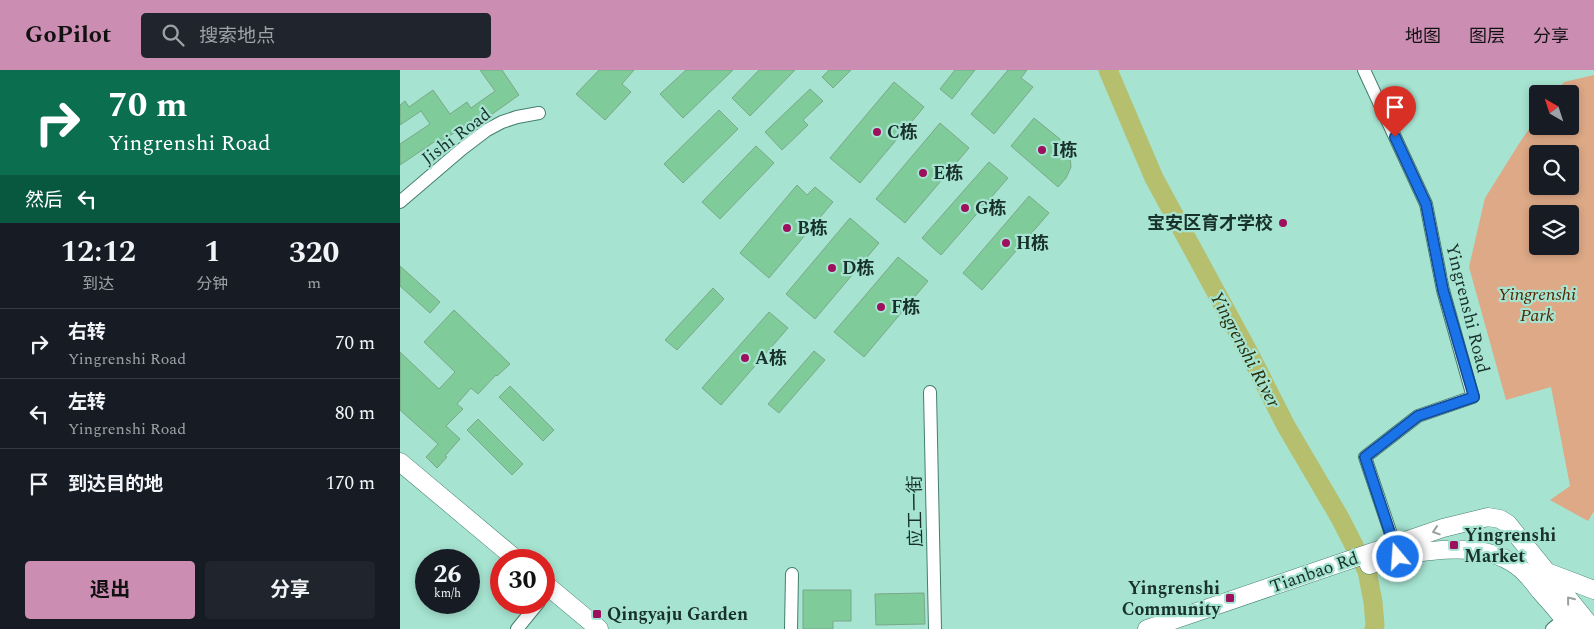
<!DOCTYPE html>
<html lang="zh">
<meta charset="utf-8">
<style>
body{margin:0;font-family:Spectral,"Noto Sans SC",serif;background:#20242c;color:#f1f3f6;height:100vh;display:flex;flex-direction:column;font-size:19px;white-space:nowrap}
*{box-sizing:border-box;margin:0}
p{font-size:16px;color:#9ea1a6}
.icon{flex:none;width:28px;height:28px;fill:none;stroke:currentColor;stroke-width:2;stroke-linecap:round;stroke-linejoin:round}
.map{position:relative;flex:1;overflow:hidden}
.panel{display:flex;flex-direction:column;background:#171b24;width:400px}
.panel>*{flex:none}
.hud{background:#0b6e4f;color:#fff;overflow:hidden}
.needle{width:32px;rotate:321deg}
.fabs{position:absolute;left:1129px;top:15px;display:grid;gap:10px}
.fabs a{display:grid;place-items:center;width:50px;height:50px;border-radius:5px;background:#171b24;box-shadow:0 2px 8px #0003;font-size:25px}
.speed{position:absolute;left:15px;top:479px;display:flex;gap:10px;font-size:25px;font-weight:700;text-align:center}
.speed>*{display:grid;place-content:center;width:65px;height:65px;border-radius:50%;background:#171b24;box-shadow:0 2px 8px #0003;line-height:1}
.speed small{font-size:12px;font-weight:400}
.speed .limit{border:8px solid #d22;background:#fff;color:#111}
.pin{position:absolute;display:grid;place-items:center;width:42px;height:42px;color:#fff;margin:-51px -21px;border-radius:50% 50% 50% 0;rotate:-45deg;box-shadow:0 0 5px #0007}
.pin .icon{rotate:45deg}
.me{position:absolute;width:55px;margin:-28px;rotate:342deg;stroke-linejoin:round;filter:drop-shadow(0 0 4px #0008)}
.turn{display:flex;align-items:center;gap:18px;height:105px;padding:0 25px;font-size:22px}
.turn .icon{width:65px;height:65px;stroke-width:2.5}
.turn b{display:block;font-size:35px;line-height:42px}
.then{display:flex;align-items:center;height:48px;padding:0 25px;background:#0003;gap:10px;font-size:19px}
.eta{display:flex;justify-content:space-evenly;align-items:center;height:85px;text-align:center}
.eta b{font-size:30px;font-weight:700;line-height:35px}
.action{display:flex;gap:10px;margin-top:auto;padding:10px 25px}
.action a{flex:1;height:58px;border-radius:5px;background:#cb8db2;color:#111;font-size:20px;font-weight:700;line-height:58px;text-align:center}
.action a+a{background:#20242c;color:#f1f3f6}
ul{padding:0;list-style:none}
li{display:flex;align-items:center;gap:15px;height:70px;padding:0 25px;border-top:1px solid #363941}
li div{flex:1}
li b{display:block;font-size:19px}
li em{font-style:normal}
header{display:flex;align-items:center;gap:30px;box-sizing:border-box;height:70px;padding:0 25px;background:#cb8db2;color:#111}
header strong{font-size:24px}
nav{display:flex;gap:28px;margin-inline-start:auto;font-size:18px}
.search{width:350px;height:45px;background:#20242c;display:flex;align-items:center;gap:12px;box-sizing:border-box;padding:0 18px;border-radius:5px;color:#9ea1a6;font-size:19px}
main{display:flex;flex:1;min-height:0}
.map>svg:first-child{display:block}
</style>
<header>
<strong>GoPilot</strong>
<div class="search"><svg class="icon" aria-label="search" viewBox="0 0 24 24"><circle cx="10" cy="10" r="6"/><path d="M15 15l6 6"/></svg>搜索地点</div>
<nav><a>地图</a><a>图层</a><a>分享</a></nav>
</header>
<main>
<section class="panel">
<div class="hud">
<div class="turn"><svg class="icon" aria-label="right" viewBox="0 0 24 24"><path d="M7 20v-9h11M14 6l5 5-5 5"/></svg><div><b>70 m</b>Yingrenshi Road</div></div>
<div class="then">然后<svg class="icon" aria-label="left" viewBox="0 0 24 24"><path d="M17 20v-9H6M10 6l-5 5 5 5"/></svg></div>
</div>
<div class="eta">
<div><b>12:12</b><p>到达</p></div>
<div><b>1</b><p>分钟</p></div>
<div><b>320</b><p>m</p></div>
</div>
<ul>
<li><svg class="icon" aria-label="right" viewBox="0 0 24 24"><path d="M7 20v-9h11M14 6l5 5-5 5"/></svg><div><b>右转</b><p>Yingrenshi Road</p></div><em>70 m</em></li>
<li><svg class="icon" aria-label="left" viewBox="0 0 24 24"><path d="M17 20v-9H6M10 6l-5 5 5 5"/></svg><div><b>左转</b><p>Yingrenshi Road</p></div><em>80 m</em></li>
<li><svg class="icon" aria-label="arrive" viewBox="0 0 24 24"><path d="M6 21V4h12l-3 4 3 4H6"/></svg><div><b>到达目的地</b></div><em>170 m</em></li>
</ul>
<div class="action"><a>退出</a><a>分享</a></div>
</section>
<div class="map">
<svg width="1194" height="559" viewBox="0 0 1194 559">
<rect width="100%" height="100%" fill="#a6e3d1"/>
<path fill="#dda987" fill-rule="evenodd" d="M1194 5V441L1188 451 1150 430 1170 416 1151 317 1106 330 1069 197 1085 128 1122 69 1137 48 1138 56H1170V24H1156L1164 12ZM1138 84H1170V116H1138ZM1138 144H1170V176H1138Z"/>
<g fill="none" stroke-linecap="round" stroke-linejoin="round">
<path stroke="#b5bf6e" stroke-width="19" d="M708 0 754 108 849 283 886 356 940 448 967 501 973 532 975 555 974 559"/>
</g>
<path fill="#7fcb99" stroke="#7ba889" d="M80 0H102L119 25 88 47 84 42 42 71 40 68 0 95V74L30 54 21 41 0 55V35L5 31 9 37 33 20 50 44 67 32 71 38 95 21Z
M199 0H234L222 14 231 22 205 50 176 24Z
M286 0H333L283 48 260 24Z
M359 0H395L350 46 332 28Z
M429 0H451L433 18 422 7Z
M555 0H575L552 29 540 19Z
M608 0H627L621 8 633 17 594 64 571 44Z
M494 12 524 37 460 113 430 88Z
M410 19 423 31 403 50 408 55 382 80 365 62Z
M319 40 338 59 283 113 264 94Z
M634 48 666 74 670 84 671 97 666 108 658 117 611 76Z
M540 53 569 78 505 153 476 129Z
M356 76 374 93 320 149 302 132Z
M589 92 608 108 541 185 522 168Z
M397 115 407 125 415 117 433 132 369 208 340 183Z
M629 126 649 143 582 220 563 203Z
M450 148 479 173 415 249 386 224Z
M498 187 528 211 464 287 434 262Z
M0 196 40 232 30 243 0 216Z
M313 218 324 229 277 280 265 270Z
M54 240 110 294 97 306 96 305 78 324 71 318 57 334 63 339 46 356 60 369 45 386 47 387 37 398 26 387 38 374 0 340V282L39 319 55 302 24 272Z
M369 242 388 258 321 335 302 318Z
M414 281 425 290 379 343 368 334Z
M110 316 154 360 143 371 99 327Z
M78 349 123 394 112 405 67 360Z
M403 520H451V551H433V559H403Z
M524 523 525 554 476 555 475 524Z"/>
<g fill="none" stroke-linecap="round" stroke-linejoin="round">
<g stroke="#447f6f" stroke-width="14">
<path id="street" d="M964 0 1026 134 1043 220 1073 327 1018 346 965 387 997 482
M0 132 62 79 87 60 102 52 117 47 139 43
M530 322 535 559
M117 559 139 532
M391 559 392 504
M1152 559 1164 549"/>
</g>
<g stroke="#447f6f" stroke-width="19">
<path id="secondary" d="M0 392 117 490
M969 495C1009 481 1081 468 1117 496 1126 502 1133 512 1140 521 1151 533 1162 546 1172 559
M1147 502 1194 520
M144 513 199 559
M747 559 1043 458 1088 447 1100 449 1108 454 1193 559"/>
</g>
<use href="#street" stroke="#fff" stroke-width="12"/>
<use href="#secondary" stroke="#fff" stroke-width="18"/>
</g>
<defs><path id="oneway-chevron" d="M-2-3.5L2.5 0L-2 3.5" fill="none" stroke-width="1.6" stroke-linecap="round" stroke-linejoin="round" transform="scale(1.25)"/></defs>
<g stroke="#97a29f">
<use href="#oneway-chevron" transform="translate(1036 461) rotate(162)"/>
<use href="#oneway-chevron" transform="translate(1170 530) rotate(-129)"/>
</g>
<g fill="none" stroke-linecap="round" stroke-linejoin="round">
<g stroke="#114b97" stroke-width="12">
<path id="route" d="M995 67 1026 134 1043 220 1074 327 1018 346 965 387 998 487"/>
</g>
<use href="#route" stroke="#1a73e8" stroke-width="9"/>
</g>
<g fill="#9c105e" stroke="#a6e3d1" stroke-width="2">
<circle cx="477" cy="62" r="5"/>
<circle cx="642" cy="80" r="5"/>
<circle cx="523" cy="103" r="5"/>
<circle cx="565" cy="138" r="5"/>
<circle cx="883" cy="153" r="5"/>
<circle cx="387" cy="158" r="5"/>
<circle cx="606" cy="173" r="5"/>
<circle cx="432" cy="198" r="5"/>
<circle cx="481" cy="237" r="5"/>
<circle cx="345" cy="288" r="5"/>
<rect x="1049" y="470" width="10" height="10" rx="2.5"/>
<rect x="825" y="523" width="10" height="10" rx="2.5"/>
<rect x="192" y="539" width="10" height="10" rx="2.5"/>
</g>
<g text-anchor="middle" stroke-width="4.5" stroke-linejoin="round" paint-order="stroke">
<g font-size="18" font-weight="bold" fill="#18312a" stroke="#a6e3d1" text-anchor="start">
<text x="487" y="68">C栋</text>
<text x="652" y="86">I栋</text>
<text x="533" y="109">E栋</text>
<text x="575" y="144">G栋</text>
<text x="873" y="159" text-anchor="end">宝安区育才学校</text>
<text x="397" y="164">B栋</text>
<text x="616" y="179">H栋</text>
<text x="442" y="204">D栋</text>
<text x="491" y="243">F栋</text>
<text x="355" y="294">A栋</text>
<text x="1064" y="471">Yingrenshi<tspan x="1064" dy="21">Market</tspan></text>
<text x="820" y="524" text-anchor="end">Yingrenshi<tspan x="820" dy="21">Community</tspan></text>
<text x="207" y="550">Qingyaju Garden</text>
</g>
<g font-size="18" fill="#18312a" stroke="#a6e3d1">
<text transform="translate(56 66) rotate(-37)" y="6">Jishi Road</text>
<text transform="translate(1068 238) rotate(76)" y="6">Yingrenshi Road</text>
<text transform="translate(515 441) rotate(-91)" y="6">应工一街</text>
<text transform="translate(914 502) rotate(-19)" y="6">Tianbao Rd</text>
</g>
<g font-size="18" font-style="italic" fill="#542701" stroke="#a6e3d1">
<text x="1137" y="230">Yingrenshi<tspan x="1137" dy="21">Park</tspan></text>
</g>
<g font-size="19" font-style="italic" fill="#2a2d09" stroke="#a6e3d1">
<text transform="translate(846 279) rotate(62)" y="7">Yingrenshi River</text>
</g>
</g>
</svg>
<div class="fabs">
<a><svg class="needle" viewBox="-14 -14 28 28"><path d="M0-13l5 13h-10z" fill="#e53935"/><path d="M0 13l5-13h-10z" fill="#9ea1a6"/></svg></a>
<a><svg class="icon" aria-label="search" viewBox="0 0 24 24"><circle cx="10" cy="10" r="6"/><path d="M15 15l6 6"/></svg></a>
<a><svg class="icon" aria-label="layers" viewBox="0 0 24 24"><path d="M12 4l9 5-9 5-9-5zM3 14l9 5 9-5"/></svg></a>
</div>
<div class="speed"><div>26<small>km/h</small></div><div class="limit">30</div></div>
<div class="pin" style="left:995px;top:67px;background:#d93025"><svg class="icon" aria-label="arrive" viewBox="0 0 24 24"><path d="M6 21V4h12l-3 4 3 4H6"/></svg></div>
<svg class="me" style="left:998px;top:487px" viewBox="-20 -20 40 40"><circle r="17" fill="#1a73e8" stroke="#fff" stroke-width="3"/><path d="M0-11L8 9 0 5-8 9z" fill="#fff"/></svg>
</div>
</main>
